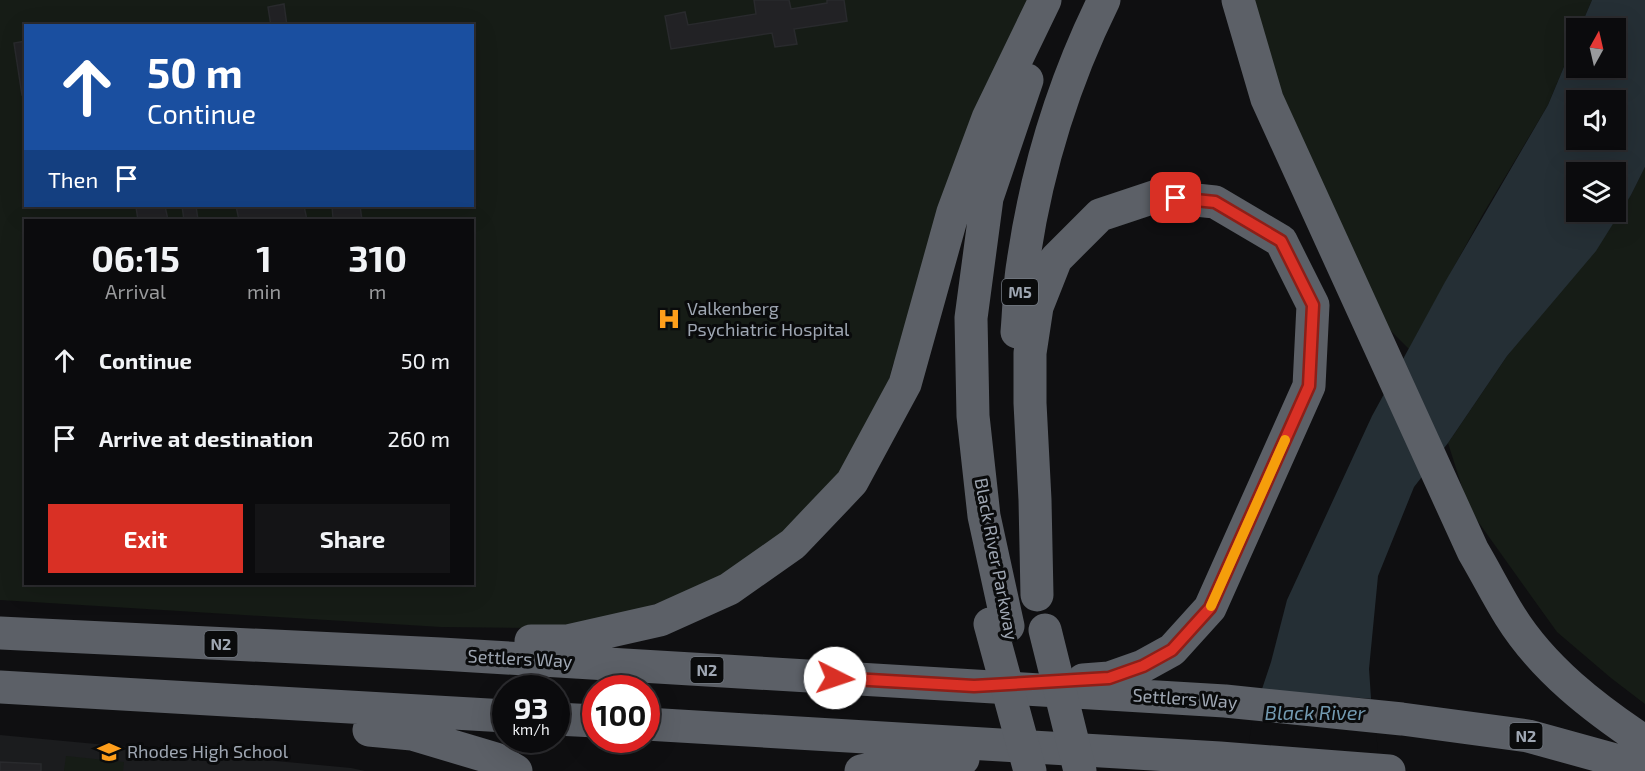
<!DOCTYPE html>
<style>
body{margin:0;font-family:"Exo 2",sans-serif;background:#141416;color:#f1f3f6;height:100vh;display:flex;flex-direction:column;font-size:22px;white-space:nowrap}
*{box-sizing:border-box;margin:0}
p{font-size:20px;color:#9a9b9d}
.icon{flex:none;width:33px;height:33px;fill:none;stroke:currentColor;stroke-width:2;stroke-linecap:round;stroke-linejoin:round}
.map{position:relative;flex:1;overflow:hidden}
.side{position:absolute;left:24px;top:219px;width:450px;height:366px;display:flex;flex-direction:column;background:#0b0b0d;border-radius:0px;box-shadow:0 6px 24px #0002,0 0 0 2px #2b2b2e}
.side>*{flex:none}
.hud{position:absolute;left:24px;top:24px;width:450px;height:183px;border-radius:0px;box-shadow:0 6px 24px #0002,0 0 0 2px #2b2b2e;background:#1a4fa0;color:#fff;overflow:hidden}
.needle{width:39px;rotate:8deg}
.controls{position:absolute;left:1566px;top:18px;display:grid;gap:12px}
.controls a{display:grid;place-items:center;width:60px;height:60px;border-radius:0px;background:#0b0b0d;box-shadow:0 6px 24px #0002,0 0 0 2px #2b2b2e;font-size:30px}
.speed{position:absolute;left:492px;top:675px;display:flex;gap:12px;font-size:30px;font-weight:700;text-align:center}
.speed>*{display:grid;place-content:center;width:78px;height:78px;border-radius:50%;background:#0b0b0d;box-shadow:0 6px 24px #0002,0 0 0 2px #2b2b2e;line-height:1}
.speed small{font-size:15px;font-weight:400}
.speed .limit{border:9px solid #d22;background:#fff;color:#111}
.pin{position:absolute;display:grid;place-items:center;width:51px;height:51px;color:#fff;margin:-26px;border-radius:12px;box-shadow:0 3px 9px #0006}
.me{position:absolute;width:66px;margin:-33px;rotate:94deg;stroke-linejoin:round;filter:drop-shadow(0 0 4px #0008)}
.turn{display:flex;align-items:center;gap:21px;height:126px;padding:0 24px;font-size:27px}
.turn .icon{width:78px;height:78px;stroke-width:2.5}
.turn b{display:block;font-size:42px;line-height:51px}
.then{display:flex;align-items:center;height:57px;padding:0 24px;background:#0003;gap:12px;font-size:22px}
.eta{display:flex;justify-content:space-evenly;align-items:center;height:102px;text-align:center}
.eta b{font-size:36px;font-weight:700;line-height:42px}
.primary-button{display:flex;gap:12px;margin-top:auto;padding:12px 24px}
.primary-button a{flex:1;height:69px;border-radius:0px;background:#d93025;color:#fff;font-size:24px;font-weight:700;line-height:69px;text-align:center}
.primary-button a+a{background:#141416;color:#f1f3f6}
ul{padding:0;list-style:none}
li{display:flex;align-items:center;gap:18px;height:78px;padding:0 24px}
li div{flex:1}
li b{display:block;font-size:22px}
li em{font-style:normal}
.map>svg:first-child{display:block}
</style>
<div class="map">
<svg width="1645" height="771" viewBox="0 0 1645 771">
<rect width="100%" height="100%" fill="#0f0f11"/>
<path fill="#1b1c1e" d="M0 735 351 768 365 771H0Z"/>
<path fill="#161c16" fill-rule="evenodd" d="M0 0H1028L898 356 893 364 889 380 850 462 778 538 714 582 628 614 581 624 538 628 441 627 0 600ZM26 26H472V206H26ZM26 220H472V584H26Z
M1252 0H1592L1580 28H1576V38L1548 105 1483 214 1409 349 1384 324 1286 112Z
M1645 167V704L1611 678 1557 632 1469 509 1448 443 1507 356 1631 195Z
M66 756 124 762 123 771H64Z"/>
<path fill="#252f35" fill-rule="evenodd" d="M1592 0H1645V167L1631 195 1596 251 1507 356 1448 443 1414 487 1378 576 1369 669 1376 771 1258 701 1271 662 1287 600 1372 416 1445 282 1548 105 1576 38V68H1616V28H1580ZM1576 100H1616V140H1576ZM1576 172H1616V212H1576Z"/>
<path fill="#0f0f11" d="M1258 690 1374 699 1379 771H1245L1255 700Z"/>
<path fill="#222225" stroke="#292a2d" stroke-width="1.5" d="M754 0H789L791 9 827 3V0H844L847 21 794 29 797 44 775 47 772 33 671 49 665 16 685 12 688 25 756 14Z
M284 4 287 26H271L268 7Z
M26 41V95H22L14 43Z
M147 206H165L168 220H138L136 207Z
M182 206H196L198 220H184Z
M236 206H304L307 220H239Z
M332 206H360L362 220H316L333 218Z
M0 762 41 764V771H0Z"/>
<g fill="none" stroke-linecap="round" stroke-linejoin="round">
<path stroke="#5c6067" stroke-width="33" d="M1238 0 1267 99 1473 551C1486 573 1497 595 1510 616 1543 669 1594 708 1645 742
M1017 332C1019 310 1019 286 1023 263 1036 172 1063 83 1104 0
M1037 595 1035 500 1030 403V353L1037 307 1056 259 1100 215 1157 196 1215 202 1281 241 1313 305 1309 386 1210 608 1172 650 1143 666 1109 678 1083 680
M1008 626 984 516 973 416 971 318 987 198 1027 80
M0 633 441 654 1225 701 1402 719 1528 736 1633 765 1645 770
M531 641H567L660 620 729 589 793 544 852 482 905 384 953 212 988 118 1045 0
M0 687 506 716
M556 719 596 721
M646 724 1220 758 1389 771
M369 730 412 734 496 759 516 771
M861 771 897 764 947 763 963 759"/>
<path stroke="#5c6067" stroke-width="33" d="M990 624 1030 771
M1045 630 1080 771"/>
</g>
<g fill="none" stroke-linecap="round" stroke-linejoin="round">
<g stroke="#8d1f18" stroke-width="15">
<path id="route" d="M835 678 974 686 1109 678 1143 666 1172 650 1210 608 1309 386 1313 305 1281 241 1215 202 1176 198"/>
</g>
<use href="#route" stroke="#d93025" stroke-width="10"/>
<path stroke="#f59e0b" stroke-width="10" d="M1211 606 1285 440"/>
</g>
<defs>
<g id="hospital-bare" transform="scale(1.8)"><path d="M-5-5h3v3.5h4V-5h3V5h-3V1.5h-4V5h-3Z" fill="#fe9e1b" stroke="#0a0b0c" stroke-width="2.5" paint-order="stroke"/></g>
<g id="school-bare" transform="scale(1.8)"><path d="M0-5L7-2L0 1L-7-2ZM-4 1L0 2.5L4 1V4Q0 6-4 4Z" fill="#fe9e1b" stroke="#0a0b0c" stroke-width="2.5" paint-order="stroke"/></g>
</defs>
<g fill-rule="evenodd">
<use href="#hospital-bare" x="669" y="319"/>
<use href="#school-bare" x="109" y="752"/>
</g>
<g text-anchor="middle" stroke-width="6" stroke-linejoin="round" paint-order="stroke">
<g fill="#0a0b0c" stroke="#727881" stroke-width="1.5">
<rect x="1002" y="279" width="36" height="26" rx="4.5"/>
<rect x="204.5" y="631" width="33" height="26" rx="4.5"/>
<rect x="690.5" y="657" width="33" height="26" rx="4.5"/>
<rect x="1509.5" y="723" width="33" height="26" rx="4.5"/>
</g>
<g font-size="16" font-weight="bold" fill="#9fa7b3">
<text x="1020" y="298">M5</text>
<text x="221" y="650">N2</text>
<text x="707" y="676">N2</text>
<text x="1526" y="742">N2</text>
</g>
<g font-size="18" fill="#9fa7b3" stroke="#0a0b0c" text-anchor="start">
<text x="687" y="315">Valkenberg<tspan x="687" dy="21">Psychiatric Hospital</tspan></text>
<text x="127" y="758">Rhodes High School</text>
</g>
<g font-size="18" fill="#9fa7b3" stroke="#0a0b0c">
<text transform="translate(996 559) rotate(79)" y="6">Black River Parkway</text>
<text transform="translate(520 659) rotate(3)" y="6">Settlers Way</text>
<text transform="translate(1185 699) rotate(4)" y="6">Settlers Way</text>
</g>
<g font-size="20" font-style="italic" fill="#739ab1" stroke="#0a0b0c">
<text x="1315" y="720">Black River</text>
</g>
</g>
</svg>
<div class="controls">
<a><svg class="needle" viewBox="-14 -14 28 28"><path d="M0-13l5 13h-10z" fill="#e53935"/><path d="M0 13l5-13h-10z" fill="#9a9b9d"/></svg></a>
<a><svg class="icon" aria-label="sound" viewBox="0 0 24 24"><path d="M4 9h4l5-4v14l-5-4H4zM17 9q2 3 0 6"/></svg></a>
<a><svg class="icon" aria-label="layers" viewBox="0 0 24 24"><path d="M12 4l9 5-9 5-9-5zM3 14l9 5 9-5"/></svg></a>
</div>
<div class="speed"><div>93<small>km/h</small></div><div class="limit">100</div></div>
<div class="pin" style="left:1176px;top:198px;background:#d93025"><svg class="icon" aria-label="arrive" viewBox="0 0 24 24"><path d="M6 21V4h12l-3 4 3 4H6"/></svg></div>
<svg class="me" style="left:835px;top:678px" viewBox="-20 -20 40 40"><circle r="19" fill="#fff"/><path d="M0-13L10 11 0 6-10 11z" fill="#d93025"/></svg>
<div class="hud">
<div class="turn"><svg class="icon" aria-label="ahead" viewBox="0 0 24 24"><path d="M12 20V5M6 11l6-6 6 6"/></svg><div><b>50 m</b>Continue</div></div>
<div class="then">Then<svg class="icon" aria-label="arrive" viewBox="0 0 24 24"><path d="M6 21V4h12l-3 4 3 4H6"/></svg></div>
</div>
<section class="side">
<div class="eta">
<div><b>06:15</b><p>Arrival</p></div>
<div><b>1</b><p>min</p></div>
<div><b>310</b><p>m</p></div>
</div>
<ul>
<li><svg class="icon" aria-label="ahead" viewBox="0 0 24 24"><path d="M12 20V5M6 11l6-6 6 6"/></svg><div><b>Continue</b></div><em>50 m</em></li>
<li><svg class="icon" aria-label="arrive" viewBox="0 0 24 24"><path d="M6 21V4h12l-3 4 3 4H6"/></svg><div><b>Arrive at destination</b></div><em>260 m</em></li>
</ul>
<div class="primary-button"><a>Exit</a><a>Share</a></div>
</section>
</div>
